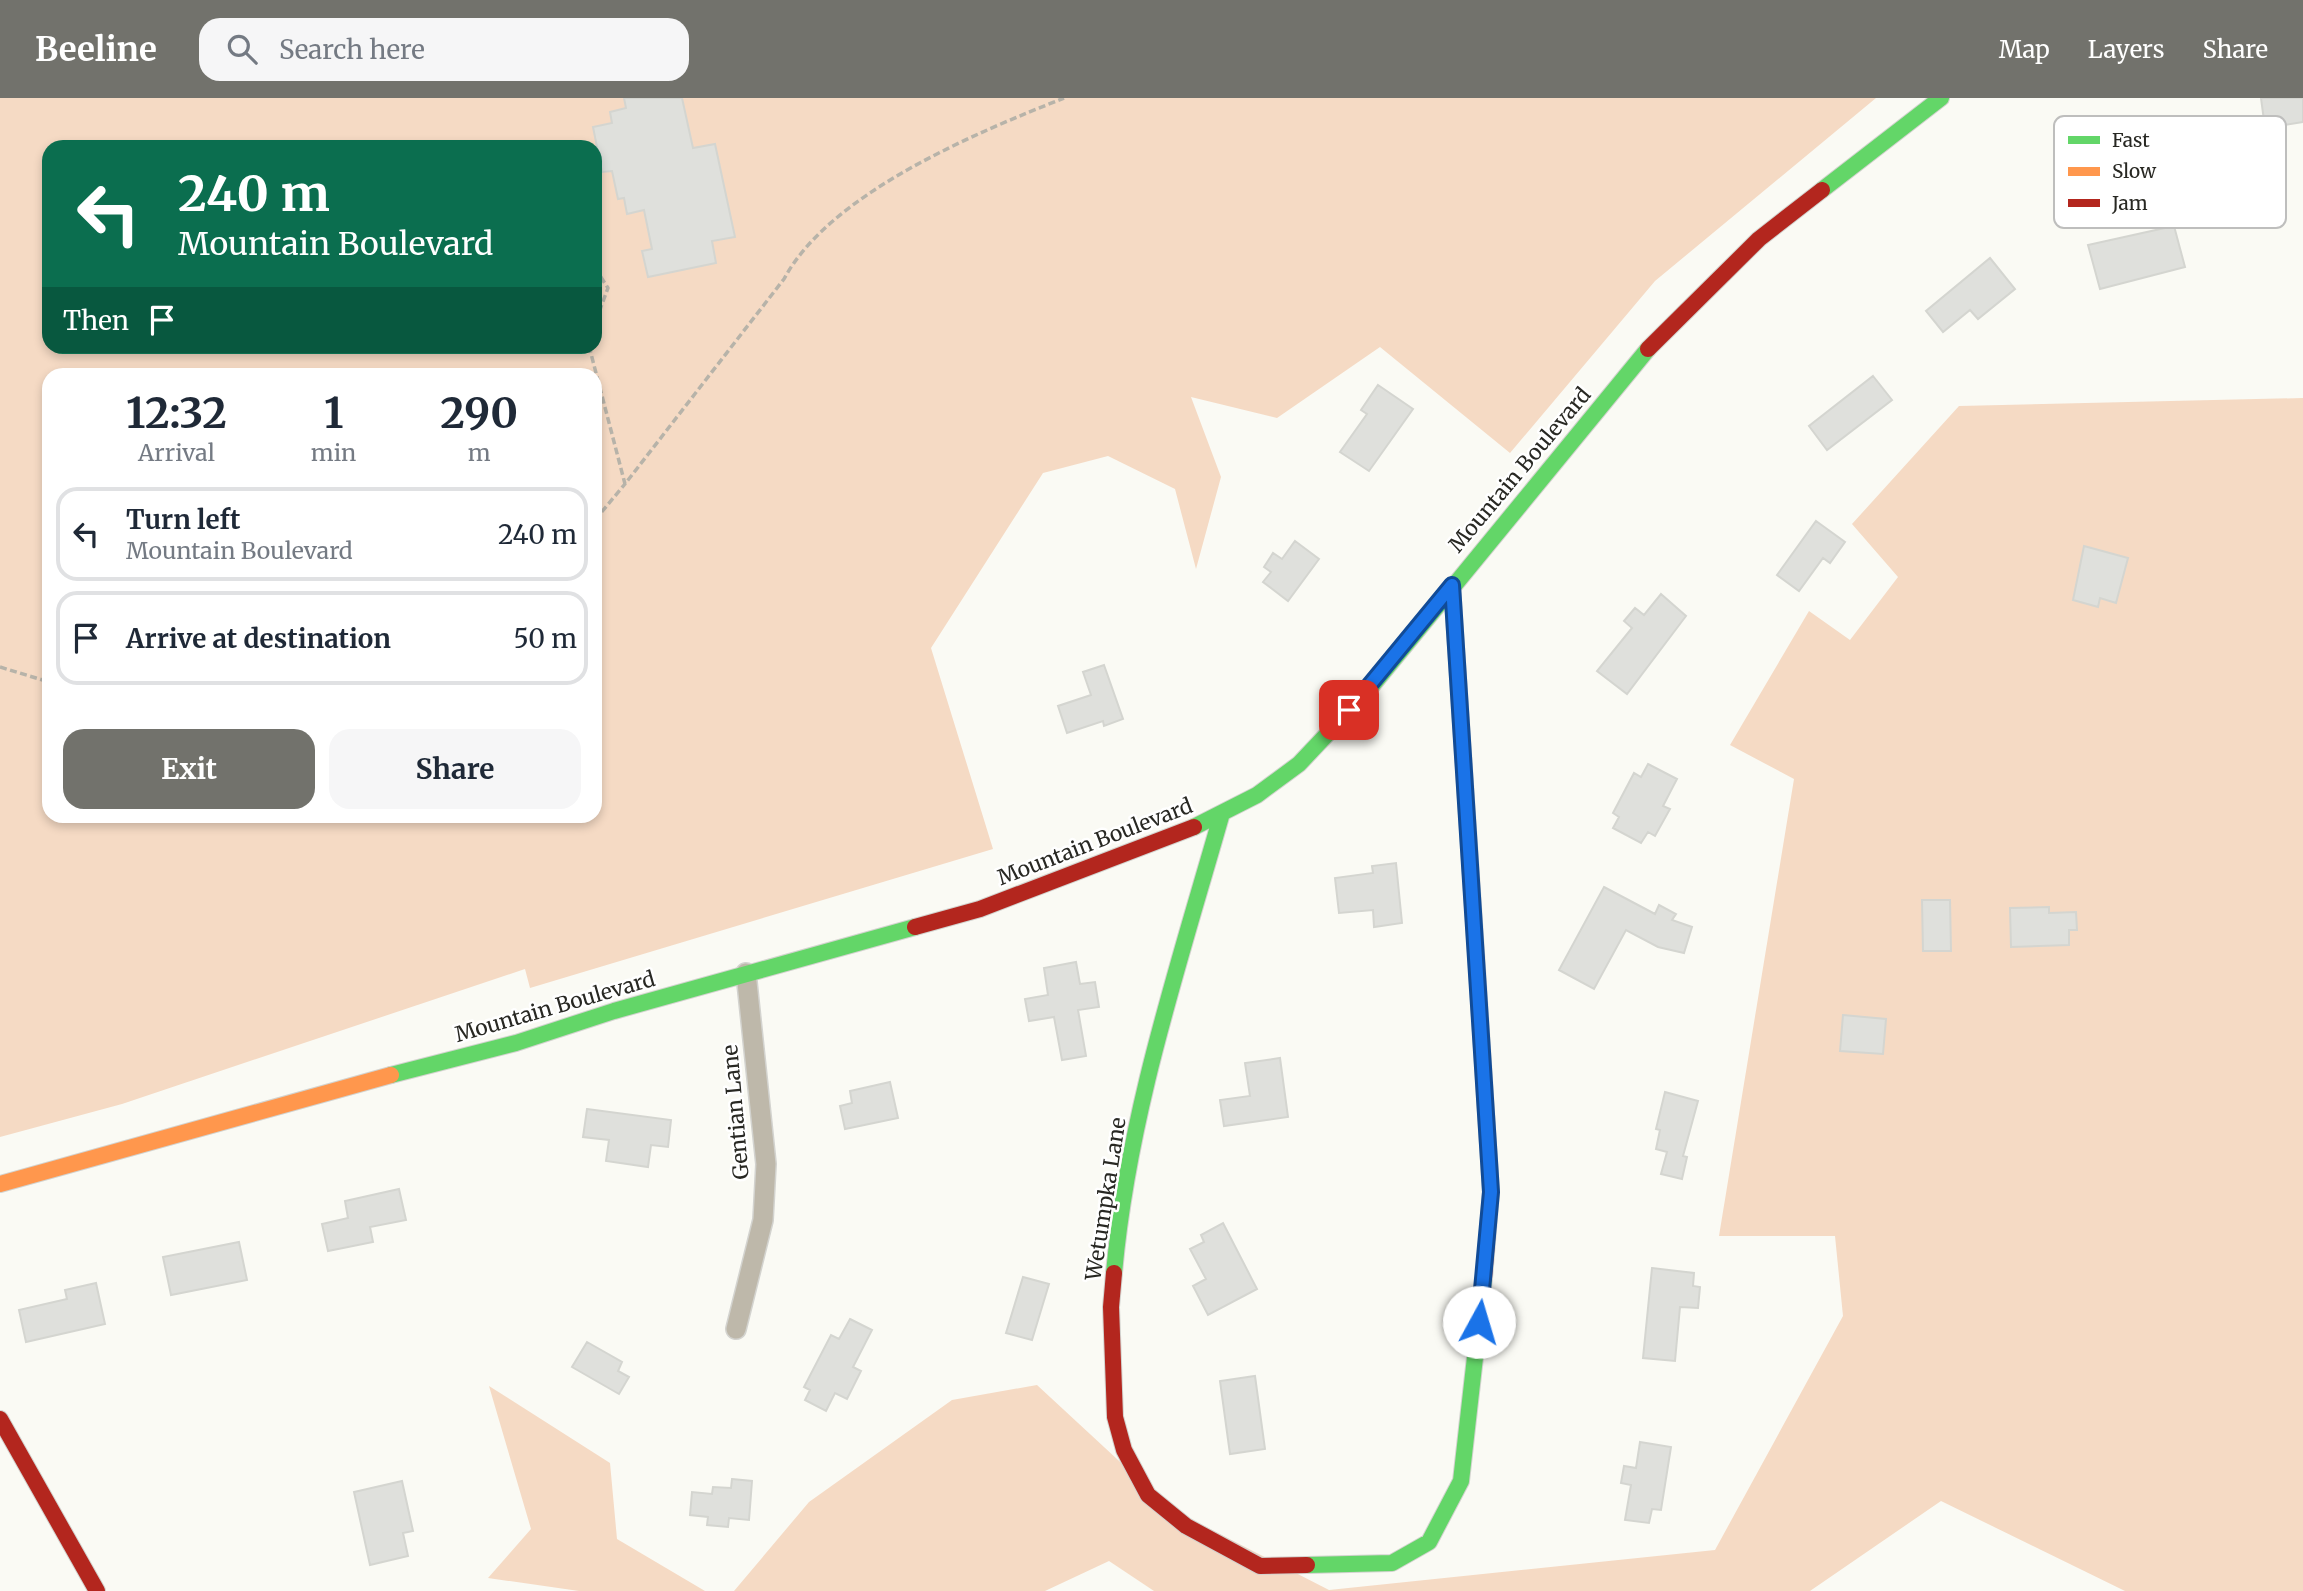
<!DOCTYPE html>
<style>
body{margin:0;font-family:Merriweather,serif;background:#f6f6f7;color:#1f2937;height:100vh;display:flex;flex-direction:column;font-size:26px;white-space:nowrap}
*{box-sizing:border-box;margin:0}
p{font-size:23px;color:#747a83}
.icon{flex:none;width:38px;height:38px;fill:none;stroke:currentColor;stroke-width:2;stroke-linecap:round;stroke-linejoin:round}
.map{position:relative;flex:1;overflow:hidden}
.drawer{position:absolute;left:42px;top:270px;width:560px;height:455px;display:flex;flex-direction:column;background:#fff;border-radius:21px;box-shadow:0 4px 10px #0003}
.drawer>*{flex:none}
.top-card{position:absolute;left:42px;top:42px;width:560px;height:214px;border-radius:21px;box-shadow:0 4px 10px #0003;background:#0b6e4f;color:#fff;overflow:hidden}
.pin{position:absolute;display:grid;place-items:center;width:60px;height:60px;color:#fff;margin:-30px;border-radius:14px;box-shadow:0 4px 10px #0006}
.me{position:absolute;width:77px;margin:-38px;rotate:6deg;stroke-linejoin:round;filter:drop-shadow(0 0 5px #0008)}
.turn{display:flex;align-items:center;gap:24px;height:147px;padding:0 21px;font-size:32px}
.turn .icon{width:91px;height:91px;stroke-width:2.5}
.turn b{display:block;font-size:49px;line-height:60px}
.then{display:flex;align-items:center;height:66px;padding:0 21px;background:#0003;gap:14px;font-size:26px}
.eta{display:flex;justify-content:space-evenly;align-items:center;height:119px;text-align:center}
.eta b{font-size:42px;font-weight:700;line-height:49px}
.cta{display:flex;gap:14px;margin-top:auto;padding:14px 21px}
.cta a{flex:1;height:80px;border-radius:21px;background:#72726c;color:#fff;font-size:28px;font-weight:700;line-height:80px;text-align:center}
.cta a+a{background:#f6f6f7;color:#1f2937}
ul{padding:0;list-style:none}
li{display:flex;align-items:center;gap:21px;height:94px;margin:0 14px 10px;padding:0 7px;border:4px solid #e0e1e3;border-radius:21px}
li div{flex:1}
li b{display:block;font-size:26px}
li em{font-style:normal}
header{display:flex;align-items:center;gap:42px;box-sizing:border-box;height:98px;padding:0 35px;background:#72726c;color:#fff}
header strong{font-size:33px}
nav{display:flex;gap:38px;margin-inline-start:auto;font-size:24px}
.search{width:490px;height:63px;background:#f6f6f7;display:flex;align-items:center;gap:18px;box-sizing:border-box;padding:0 24px;border-radius:21px;color:#747a83;font-size:26px}
.map>svg:first-child{display:block}
</style>
<header>
<strong>Beeline</strong>
<div class="search"><svg class="icon" aria-label="search" viewBox="0 0 24 24"><circle cx="10" cy="10" r="6"/><path d="M15 15l6 6"/></svg>Search here</div>
<nav><a>Map</a><a>Layers</a><a>Share</a></nav>
</header>
<div class="map">
<svg width="2303" height="1493" viewBox="0 0 2303 1493">
<rect width="100%" height="100%" fill="#fafaf4"/>
<path fill="#f5dac4" fill-rule="evenodd" d="M0 0H1876L1655 183 1510 355 1380 249 1277 320 1191 299 1221 379 1196 471 1175 391 1108 358 1043 375 931 550 993 751 530 890 525 871 122 1006 0 1039ZM49 49H595V248H49ZM49 276H595V718H49Z
M2303 300V1493H2125L1941 1403 1810 1493H1154L1109 1463 1045 1493H734L809 1404 952 1302 1037 1287 1171 1411 1329 1492 1715 1452 1843 1218 1835 1138H1719L1794 681 1730 647 1809 513 1850 542 1898 479 1852 426 1959 308Z
M489 1288 610 1365 617 1441 705 1493H579L488 1480 531 1431Z"/>
<path fill="#dfe0dc" stroke="#d4d5d0" stroke-width="2" d="M624 0H682L693 50 715 46 735 139 712 143 716 165 648 179 642 153 652 151 644 112 627 116 624 100 618 101 612 73 602 74 593 29 612 25 610 14 626 10Z
M2261 0H2303V24L2265 30Z
M2174 128 2185 169 2100 191 2088 147Z
M1990 160 2015 191 1978 221 1970 212 1943 234 1926 213Z
M1873 278 1892 302 1827 352 1809 328Z
M1378 287 1413 311 1369 373 1340 354 1367 316 1361 312Z
M1816 423 1845 444 1830 465 1823 460 1799 493 1777 477Z
M1295 443 1319 461 1288 503 1263 484 1271 474 1264 469 1273 455 1282 461Z
M2084 448 2128 460 2116 505 2100 500 2098 509 2073 502Z
M1661 496 1686 518 1627 596 1597 573 1632 530 1624 523 1635 510 1644 517Z
M1104 567 1123 621 1104 628 1103 623 1067 635 1058 608 1091 597 1083 574Z
M1648 666 1677 681 1663 708 1670 711 1655 738 1648 734 1641 745 1613 730 1619 719 1613 715 1634 675 1641 679Z
M1396 765 1402 825 1374 829 1373 812 1339 815 1335 780 1373 775 1372 768Z
M1604 789 1655 816 1659 807 1676 816 1672 822 1692 829 1684 855 1658 849 1626 832 1594 891 1559 872Z
M1922 802H1950L1951 853H1923Z
M2049 809V815L2076 814 2077 832H2069V847L2011 849 2010 810Z
M1076 864 1080 886 1095 884 1099 909 1078 912 1086 958 1062 962 1054 919 1029 923 1025 901 1048 897 1044 870Z
M1843 917 1886 921 1883 956 1840 953Z
M1280 960 1288 1019 1224 1028 1220 1002 1250 998 1245 965Z
M890 984 898 1020 845 1031 840 1008 852 1005 850 993Z
M1665 994 1698 1003 1683 1058 1687 1059 1682 1081 1661 1076 1667 1054 1656 1051 1660 1032 1656 1031Z
M587 1011 671 1022 668 1049 651 1047 648 1069 606 1063 609 1042 583 1039Z
M399 1091 406 1122 370 1129 373 1144 328 1153 322 1126 348 1120 345 1103Z
M1223 1125 1257 1191 1208 1217 1193 1188 1206 1181 1190 1151 1204 1144 1201 1137Z
M239 1144 247 1182 171 1197 163 1159Z
M1652 1170 1694 1175 1693 1188 1700 1189 1698 1210 1680 1209 1675 1263 1643 1260Z
M1023 1179 1049 1186 1032 1242 1006 1235Z
M96 1185 105 1226 26 1244 19 1212 67 1201 65 1192Z
M850 1221 872 1232 853 1269 861 1273 847 1301 835 1295 826 1313 805 1302 810 1292 804 1289 831 1237 839 1241Z
M587 1244 622 1264 618 1273 629 1279 619 1296 572 1269Z
M1255 1278 1265 1351 1230 1356 1220 1283Z
M1640 1344 1671 1349 1661 1412 1652 1411 1649 1425 1625 1422 1631 1387 1621 1385 1624 1368 1636 1370Z
M732 1381 752 1383 749 1422 729 1420 728 1429 707 1427 708 1419 690 1417 692 1394 712 1396 713 1389 731 1390Z
M402 1383 413 1433 403 1435 408 1458 370 1467 354 1394Z"/>
<g fill="none" stroke-linecap="round" stroke-linejoin="round">
<g stroke="#d3d3cf" stroke-width="22">
<path id="street" d="M736 1231 763 1122 766 1066 746 875"/>
</g>
<g stroke="#d3d3cf" stroke-width="18">
<path id="fast" d="M1822 92 1941 0
M1452 487 1476 855
M1194 729 1257 697 1299 666 1366 595 1648 251
M391 977 516 945 614 913 915 829
M1114 1175C1128 1018 1179 866 1222 715
M1307 1467 1392 1465 1429 1444 1461 1383 1484 1180"/>
</g>
<g stroke="#d3d3cf" stroke-width="18">
<path id="slow" d="M0 1086 391 977"/>
</g>
<g stroke="#d3d3cf" stroke-width="18">
<path id="jam" d="M1648 251 1759 141 1822 92
M915 829 980 811 1194 729
M1476 855 1491 1094 1484 1180
M1114 1175 1111 1209 1115 1319 1124 1352 1148 1397 1186 1428 1260 1468 1307 1467
M0 1321 97 1493"/>
</g>
<path stroke="#b7b3a9" stroke-width="3.5" stroke-dasharray="7 3.5" stroke-linecap="butt" d="M595 170 608 190 595 225
M589 248 625 386 784 181C830 95 976 35 1064 0
M595 422 625 386
M0 569 49 584"/>
<use href="#street" stroke="#beb8aa" stroke-width="19"/>
<use href="#fast" stroke="#63d668" stroke-width="16"/>
<use href="#slow" stroke="#ff974d" stroke-width="16"/>
<use href="#jam" stroke="#b3261e" stroke-width="16"/>
</g>
<g fill="none" stroke-linecap="round" stroke-linejoin="round">
<g stroke="#114b97" stroke-width="18">
<path id="route" d="M1349 612 1452 487 1491 1094 1479 1224"/>
</g>
<use href="#route" stroke="#1a73e8" stroke-width="12"/>
</g>
<g text-anchor="middle" stroke-width="5" stroke-linejoin="round" paint-order="stroke">
<g font-size="21" fill="#282823" stroke="#fff">
<text transform="translate(1520 372) rotate(-50)" y="7">Mountain Boulevard</text>
<text transform="translate(1095 744) rotate(-21)" y="7">Mountain Boulevard</text>
<text transform="translate(555 909) rotate(-16)" y="7">Mountain Boulevard</text>
<text transform="translate(736 1014) rotate(-95)" y="7">Gentian Lane</text>
<text transform="translate(1106 1101) rotate(-81)" y="7">Wetumpka Lane</text>
</g>
</g>
<rect x="2054" y="18" width="232" height="112" rx="10" fill="#fff" stroke="#bebebd" stroke-width="2"/>
<rect x="2068" y="38" width="32" height="8" fill="#63d668"/>
<rect x="2068" y="69" width="32" height="9" fill="#ff974d"/>
<rect x="2068" y="101" width="32" height="8" fill="#b3261e"/>
<g font-size="19" fill="#282823">
<text x="2112" y="49">Fast</text>
<text x="2112" y="80">Slow</text>
<text x="2112" y="112">Jam</text>
</g>
</svg>
<div class="pin" style="left:1349px;top:612px;background:#d93025"><svg class="icon" aria-label="arrive" viewBox="0 0 24 24"><path d="M6 21V4h12l-3 4 3 4H6"/></svg></div>
<svg class="me" style="left:1479px;top:1224px" viewBox="-20 -20 40 40"><circle r="19" fill="#fff"/><path d="M0-13L10 11 0 6-10 11z" fill="#1a73e8"/></svg>
<div class="top-card">
<div class="turn"><svg class="icon" aria-label="left" viewBox="0 0 24 24"><path d="M17 20v-9H6M10 6l-5 5 5 5"/></svg><div><b>240 m</b>Mountain Boulevard</div></div>
<div class="then">Then<svg class="icon" aria-label="arrive" viewBox="0 0 24 24"><path d="M6 21V4h12l-3 4 3 4H6"/></svg></div>
</div>
<section class="drawer">
<div class="eta">
<div><b>12:32</b><p>Arrival</p></div>
<div><b>1</b><p>min</p></div>
<div><b>290</b><p>m</p></div>
</div>
<ul>
<li><svg class="icon" aria-label="left" viewBox="0 0 24 24"><path d="M17 20v-9H6M10 6l-5 5 5 5"/></svg><div><b>Turn left</b><p>Mountain Boulevard</p></div><em>240 m</em></li>
<li><svg class="icon" aria-label="arrive" viewBox="0 0 24 24"><path d="M6 21V4h12l-3 4 3 4H6"/></svg><div><b>Arrive at destination</b></div><em>50 m</em></li>
</ul>
<div class="cta"><a>Exit</a><a>Share</a></div>
</section>
</div>
